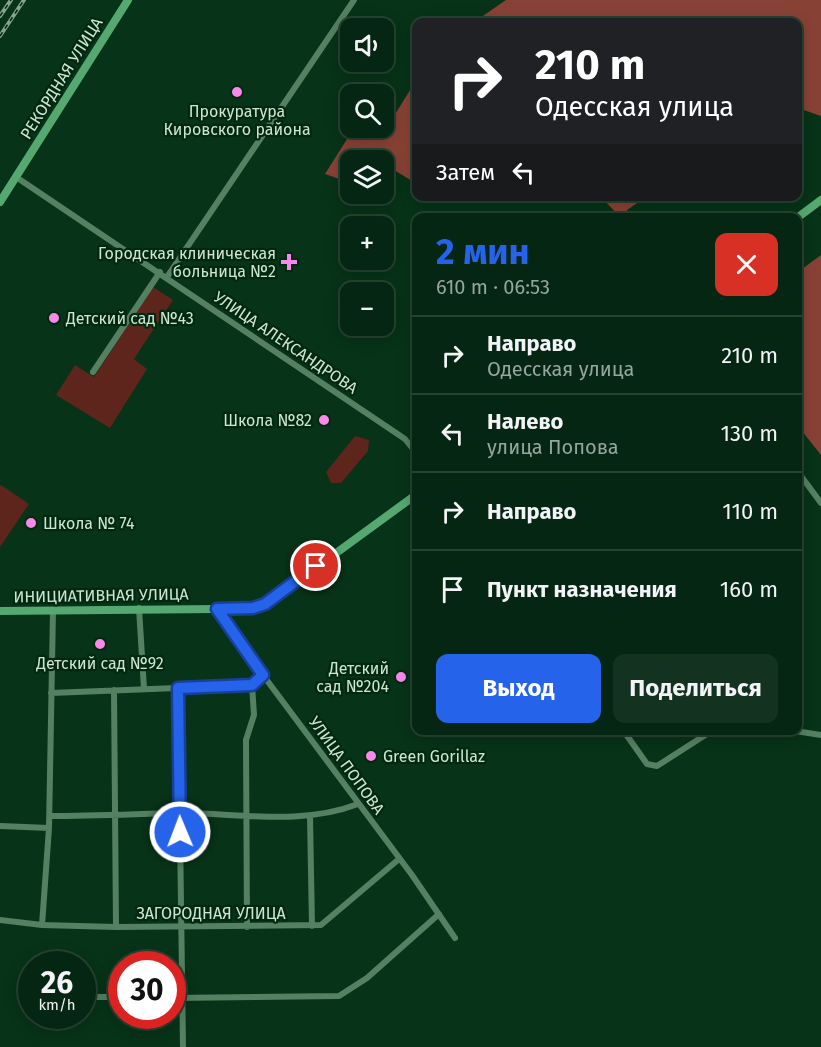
<!DOCTYPE html>
<html lang="ru">
<meta charset="utf-8">
<style>
body{margin:0;font-family:"Fira Sans",sans-serif;background:#133220;color:#f1f3f6;height:100vh;display:flex;flex-direction:column;font-size:22px;white-space:nowrap}
*{box-sizing:border-box;margin:0}
p{font-size:20px;color:#97a59f}
.icon{flex:none;width:33px;height:33px;fill:none;stroke:currentColor;stroke-width:2;stroke-linecap:round;stroke-linejoin:round}
.map{position:relative;flex:1;overflow:hidden}
.drawer{position:absolute;left:412px;top:213px;width:390px;height:522px;display:flex;flex-direction:column;background:#052612;border-radius:12px;box-shadow:0 3px 15px #0003,0 0 0 2px #264332}
.drawer>*{flex:none}
.guide{position:absolute;left:412px;top:18px;width:390px;height:183px;border-radius:12px;box-shadow:0 3px 15px #0003,0 0 0 2px #264332;background:#202124;color:#fff;overflow:hidden}
.controls{position:absolute;left:340px;top:18px;display:grid;gap:12px}
.controls a{display:grid;place-items:center;width:54px;height:54px;border-radius:12px;background:#052612;box-shadow:0 3px 15px #0003,0 0 0 2px #264332;font-size:30px}
.speed{position:absolute;left:18px;top:951px;display:flex;gap:12px;font-size:30px;font-weight:700;text-align:center}
.speed>*{display:grid;place-content:center;width:78px;height:78px;border-radius:50%;background:#052612;box-shadow:0 3px 15px #0003,0 0 0 2px #264332;line-height:1}
.speed small{font-size:15px;font-weight:400}
.speed .limit{border:9px solid #d22;background:#fff;color:#111}
.pin{position:absolute;display:grid;place-items:center;width:51px;height:51px;color:#fff;margin:-26px;border:3px solid #fff;border-radius:50%;box-shadow:0 2px 6px #0007}
.me{position:absolute;width:66px;margin:-33px;rotate:359deg;stroke-linejoin:round;filter:drop-shadow(0 0 4px #0008)}
.turn{display:flex;align-items:center;gap:21px;height:126px;padding:0 24px;font-size:27px}
.turn .icon{width:78px;height:78px;stroke-width:2.5}
.turn b{display:block;font-size:42px;line-height:51px}
.then{display:flex;align-items:center;height:57px;padding:0 24px;background:#0003;gap:12px;font-size:22px}
.round{display:grid;place-items:center;flex:none;width:63px;height:63px;border-radius:12px;background:#133220}
.headline{display:flex;align-items:center;justify-content:space-between;height:102px;padding:0 24px}
h1{font-size:36px;font-weight:700;line-height:45px;color:#2563eb}
.primary-button{display:flex;gap:12px;margin-top:auto;padding:12px 24px}
.primary-button a{flex:1;height:69px;border-radius:12px;background:#2563eb;color:#fff;font-size:24px;font-weight:700;line-height:69px;text-align:center}
.primary-button a+a{background:#133220;color:#f1f3f6}
ul{padding:0;list-style:none}
li{display:flex;align-items:center;gap:18px;height:78px;padding:0 24px;border-top:2px solid #264332}
li div{flex:1}
li b{display:block;font-size:22px}
li em{font-style:normal}
.map>svg:first-child{display:block}
</style>
<div class="map">
<svg width="821" height="1047" viewBox="0 0 821 1047">
<rect width="100%" height="100%" fill="#073318"/>
<path fill="#5d251b" d="M153 287 173 300 134 359 147 369 110 428 56 395 75 365 94 377Z
M355 436 369 440 368 451 341 483H331L326 472Z
M1 485 29 504 0 547V486Z"/>
<path fill="#884235" d="M506 0H821V116L798 108V22H474Z
M417 79V184L394 170 384 178V160H351V183L325 174 354 128H384V115L392 119Z
M601 197H646L627 210 631 218 620 217Z
M821 255V455L798 426V272Z"/>
<g fill="none" stroke-linecap="round" stroke-linejoin="round">
<path stroke="#558061" stroke-width="6" d="M16 177 405 439 417 454
M167 277 354 0
M93 372 160 272
M798 472 821 503
M139 608 144 689
M217 609 263 675 412 875 455 938
M178 688 183 1047
M114 690 116 927
M51 693 252 685 263 675
M623 730 647 764 657 766 713 730
M789 730 821 735
M50 816C93 816 136 814 179 813 239 813 301 826 358 804
M310 816 312 926
M0 826 49 828
M0 920 42 925 116 927 321 925 399 859
M42 925 49 828 53 610
M247 927 246 740 254 715 252 685
M29 997H32
M82 997H122
M172 998 339 996 367 978 439 914"/>
<path stroke="#54a870" stroke-width="8" d="M0 202 128 0
M797 218 821 200
M0 611 217 609 253 608 265 605 417 494"/>
<g stroke="#86a48f" stroke-width="4">
<path id="rail" d="M0 16 11 0
M0 36 24 0"/>
</g>
<use href="#rail" stroke="#00290f" stroke-width="1.5" stroke-dasharray="4.5" stroke-linecap="butt"/>
</g>
<g fill="none" stroke-linecap="round" stroke-linejoin="round">
<g stroke="#184099" stroke-width="15">
<path id="route" d="M180 832 178 688 252 685 263 675 217 609 253 608 265 604 316 566"/>
</g>
<use href="#route" stroke="#2563eb" stroke-width="10"/>
</g>
<g fill="#f888ea" stroke="#00290f" stroke-width="2">
<circle cx="237" cy="92" r="6"/>
<path d="M286 253h6v6h6v6h-6v6h-6v-6h-6v-6h6z"/>
<circle cx="54" cy="318" r="6"/>
<circle cx="324" cy="420" r="6"/>
<circle cx="31" cy="523" r="6"/>
<circle cx="100" cy="644" r="6"/>
<circle cx="401" cy="677" r="6"/>
<circle cx="371" cy="756" r="6"/>
</g>
<g text-anchor="middle" stroke-width="4.5" stroke-linejoin="round" paint-order="stroke">
<g font-size="16" fill="#cfe6d4" stroke="#00290f">
<text transform="translate(61 78) rotate(-58)" y="6">РЕКОРДНАЯ УЛИЦА</text>
<text transform="translate(286 342) rotate(34)" y="6">УЛИЦА АЛЕКСАНДРОВА</text>
<text transform="translate(101 595) rotate(-1)" y="6">ИНИЦИАТИВНАЯ УЛИЦА</text>
<text transform="translate(347 765) rotate(54)" y="6">УЛИЦА ПОПОВА</text>
<text x="211" y="919">ЗАГОРОДНАЯ УЛИЦА</text>
</g>
<g font-size="16" fill="#cfe6d4" stroke="#00290f" text-anchor="end">
<text x="237" y="117" text-anchor="middle">Прокуратура<tspan x="237" dy="18">Кировского района</tspan></text>
<text x="276" y="259">Городская клиническая<tspan x="276" dy="18">больница №2</tspan></text>
<text x="66" y="324" text-anchor="start">Детский сад №43</text>
<text x="312" y="426">Школа №82</text>
<text x="43" y="529" text-anchor="start">Школа № 74</text>
<text x="100" y="669" text-anchor="middle">Детский сад №92</text>
<text x="389" y="674">Детский<tspan x="389" dy="18">сад №204</tspan></text>
<text x="383" y="762" text-anchor="start">Green Gorillaz</text>
</g>
</g>
</svg>
<div class="controls">
<a><svg class="icon" aria-label="sound" viewBox="0 0 24 24"><path d="M4 9h4l5-4v14l-5-4H4zM17 9q2 3 0 6"/></svg></a>
<a><svg class="icon" aria-label="search" viewBox="0 0 24 24"><circle cx="10" cy="10" r="6"/><path d="M15 15l6 6"/></svg></a>
<a><svg class="icon" aria-label="layers" viewBox="0 0 24 24"><path d="M12 4l9 5-9 5-9-5zM3 14l9 5 9-5"/></svg></a>
<a>+</a>
<a>−</a>
</div>
<div class="speed"><div>26<small>km/h</small></div><div class="limit">30</div></div>
<div class="pin" style="left:316px;top:566px;background:#d93025"><svg class="icon" aria-label="arrive" viewBox="0 0 24 24"><path d="M6 21V4h12l-3 4 3 4H6"/></svg></div>
<svg class="me" style="left:180px;top:832px" viewBox="-20 -20 40 40"><circle r="17" fill="#2563eb" stroke="#fff" stroke-width="3"/><path d="M0-11L8 9 0 5-8 9z" fill="#fff"/></svg>
<div class="guide">
<div class="turn"><svg class="icon" aria-label="right" viewBox="0 0 24 24"><path d="M7 20v-9h11M14 6l5 5-5 5"/></svg><div><b>210 m</b>Одесская улица</div></div>
<div class="then">Затем<svg class="icon" aria-label="left" viewBox="0 0 24 24"><path d="M17 20v-9H6M10 6l-5 5 5 5"/></svg></div>
</div>
<section class="drawer">
<div class="headline"><div><h1>2 мин</h1><p>610 m · 06:53</p></div><a class="round" style="background:#d93025;color:#fff"><svg class="icon" aria-label="close" viewBox="0 0 24 24"><path d="M6 6l12 12M18 6L6 18"/></svg></a></div>
<ul>
<li><svg class="icon" aria-label="right" viewBox="0 0 24 24"><path d="M7 20v-9h11M14 6l5 5-5 5"/></svg><div><b>Направо</b><p>Одесская улица</p></div><em>210 m</em></li>
<li><svg class="icon" aria-label="left" viewBox="0 0 24 24"><path d="M17 20v-9H6M10 6l-5 5 5 5"/></svg><div><b>Налево</b><p>улица Попова</p></div><em>130 m</em></li>
<li><svg class="icon" aria-label="right" viewBox="0 0 24 24"><path d="M7 20v-9h11M14 6l5 5-5 5"/></svg><div><b>Направо</b></div><em>110 m</em></li>
<li><svg class="icon" aria-label="arrive" viewBox="0 0 24 24"><path d="M6 21V4h12l-3 4 3 4H6"/></svg><div><b>Пункт назначения</b></div><em>160 m</em></li>
</ul>
<div class="primary-button"><a>Выход</a><a>Поделиться</a></div>
</section>
</div>
